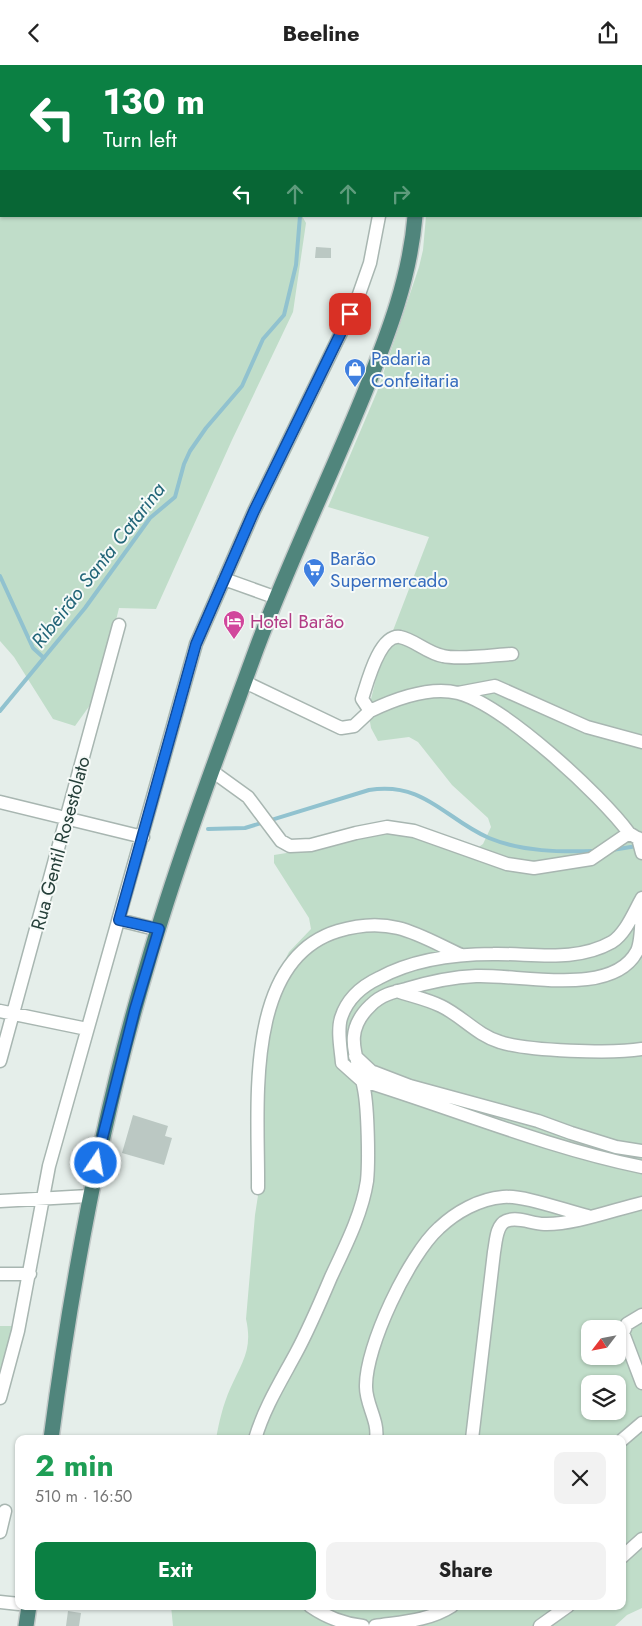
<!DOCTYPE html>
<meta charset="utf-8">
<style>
body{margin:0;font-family:Jost,sans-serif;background:#f2f2f2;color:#222;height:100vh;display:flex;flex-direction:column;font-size:19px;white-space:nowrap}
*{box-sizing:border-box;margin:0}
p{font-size:16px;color:#767676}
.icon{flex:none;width:28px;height:28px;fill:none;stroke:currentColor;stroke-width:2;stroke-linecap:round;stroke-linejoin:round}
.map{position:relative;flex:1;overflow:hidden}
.side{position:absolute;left:15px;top:1370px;width:611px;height:175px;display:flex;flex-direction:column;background:#fff;border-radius:10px;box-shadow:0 1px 4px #0004}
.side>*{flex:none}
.guide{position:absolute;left:0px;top:0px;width:642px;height:152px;box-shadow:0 1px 4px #0004;background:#0b8043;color:#fff;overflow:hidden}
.needle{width:32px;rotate:238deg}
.fabs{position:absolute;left:581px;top:1255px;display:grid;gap:10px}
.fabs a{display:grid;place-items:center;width:45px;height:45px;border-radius:10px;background:#fff;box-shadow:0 1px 4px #0004;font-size:25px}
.pin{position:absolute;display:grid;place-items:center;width:42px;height:42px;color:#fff;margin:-21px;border-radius:10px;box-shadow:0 2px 8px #0006}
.me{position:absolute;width:55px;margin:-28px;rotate:12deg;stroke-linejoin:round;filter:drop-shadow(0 0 4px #0008)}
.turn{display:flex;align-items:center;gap:18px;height:105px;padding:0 20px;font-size:22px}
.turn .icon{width:65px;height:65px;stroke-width:2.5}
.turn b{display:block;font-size:35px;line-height:42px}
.lanes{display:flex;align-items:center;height:48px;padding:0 20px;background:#0003;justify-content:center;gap:25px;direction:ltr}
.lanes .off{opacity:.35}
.round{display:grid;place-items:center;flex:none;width:52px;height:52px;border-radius:10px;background:#f2f2f2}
.head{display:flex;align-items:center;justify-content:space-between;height:85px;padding:0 20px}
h1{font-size:30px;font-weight:700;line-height:38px;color:#1e9e55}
.primary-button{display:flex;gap:10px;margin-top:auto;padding:10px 20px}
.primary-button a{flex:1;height:58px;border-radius:10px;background:#0b8043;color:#fff;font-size:20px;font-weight:700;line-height:58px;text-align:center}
.primary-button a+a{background:#f2f2f2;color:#222}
header{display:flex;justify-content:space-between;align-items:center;height:65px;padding:0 20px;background:#fff;font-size:22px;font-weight:700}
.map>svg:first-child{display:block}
</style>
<header><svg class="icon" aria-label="back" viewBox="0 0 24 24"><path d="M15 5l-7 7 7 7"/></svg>Beeline<svg class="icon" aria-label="share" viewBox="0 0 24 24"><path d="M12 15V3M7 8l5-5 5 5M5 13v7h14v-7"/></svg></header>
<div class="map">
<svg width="642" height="1561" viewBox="0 0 642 1561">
<rect width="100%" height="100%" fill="#e5eeea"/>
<path fill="#c0ddc9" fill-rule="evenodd" d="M0 0 268 1H1V151H302L306 158 293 247 232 375 156 544 119 543 98 629 75 661 53 654 14 592 0 576Z
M421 0H642V1543L627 1550 615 1561H173L171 1541H622V1374H216C219 1357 223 1340 230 1324 242 1297 253 1285 246 1254L255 1150 263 1098 264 947 271 923 289 887 311 864 309 853 274 798V790L305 785 376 768 412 769 476 784 483 779 491 762 488 753 452 720 418 677 409 672 378 676 371 663 369 651 371 634 379 602 429 472 328 442 377 327 419 202 423 185 426 151H641V1ZM590 1264H618V1291H590ZM590 1319H618V1346H590Z
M0 1261H16L0 1324Z"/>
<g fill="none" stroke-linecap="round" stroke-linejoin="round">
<path stroke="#91c2cf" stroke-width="4" d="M162 0 166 1
M0 511 33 583 44 593
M0 646 85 543 150 453 175 432 184 399 190 386 206 363 242 321 263 274 284 250 296 200 300 151
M208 764 245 763 369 725C424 716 445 754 489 773 523 787 560 787 595 786
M612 785 637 781"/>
</g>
<path fill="#bbc8c3" d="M316 182 331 183V193H315Z
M133 1050 168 1061 165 1071 172 1073 164 1100 122 1088Z
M68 1546 81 1548 79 1561H66Z"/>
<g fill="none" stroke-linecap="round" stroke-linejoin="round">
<g stroke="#a8b6b1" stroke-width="15">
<path id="minor" d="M320 0 321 1
M224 514 277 533
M245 617 341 663 354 661 370 646
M458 628 495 621 587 662 642 677
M212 706 248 732 281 776 290 781 311 780 356 768 387 762 414 766 507 799 534 803 591 794 629 768C601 730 504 640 458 628 430 621 395 634 370 646L362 634C367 619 379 569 400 572 415 575 427 588 443 591 459 595 494 590 512 589
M0 737 143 772
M629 768 642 776
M638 773 642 788
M642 833C634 847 626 868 612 877 575 898 532 888 493 889 454 889 414 894 379 913 362 921 347 934 341 953 337 966 341 985 342 998L361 1015C455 1044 545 1082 642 1102
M119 855 159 865
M397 926C411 931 427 934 441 941 462 951 477 970 500 977 527 986 613 989 642 984
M0 946 87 964
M355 991 371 1006 410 1021 538 1056 571 1068 616 1082 642 1086
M0 996 119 560
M258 1123C259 1044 242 895 338 866 358 860 378 858 398 863 419 868 441 881 461 890
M0 1136 89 1131
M0 1209H30
M642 1250 627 1259 623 1268 642 1318
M0 1333 18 1266 49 1101 196 579 254 446 357 235 370 198 379 151
M255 1374C264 1343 281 1316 296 1288 309 1264 320 1238 331 1212 345 1182 362 1149 367 1116 369 1097 368 1044 364 1024 358 992 341 968 371 940 381 930 393 927 406 924 429 917 452 912 476 911 519 909 613 933 637 886 642 875 641 855 642 843
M376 1374C379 1356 366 1340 366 1322 365 1282 409 1190 439 1163 456 1147 479 1134 503 1132 524 1130 566 1146 588 1151
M472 1374 494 1187C496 1177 496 1160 506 1156 518 1151 532 1159 544 1159 573 1160 613 1145 642 1138
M622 1375 642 1358
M0 1467 5 1446
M622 1492 642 1474
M0 1537 19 1539
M310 1541C326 1552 344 1559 363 1561
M375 1561C401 1557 429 1556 452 1541
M540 1561 568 1541"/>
</g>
<g stroke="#c2c9c8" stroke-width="18">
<path id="trunk" d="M412 0V1
M51 1374C72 1214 101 1055 147 901 178 794 218 689 256 585 289 496 331 411 366 324 389 267 410 212 415 151
M26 1561 29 1541"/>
</g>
<use href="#minor" stroke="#fff" stroke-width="12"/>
<use href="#trunk" stroke="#50857c" stroke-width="15"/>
</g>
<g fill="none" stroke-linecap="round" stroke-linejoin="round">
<g stroke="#114b97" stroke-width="12">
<path id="route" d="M96 1098 135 944 159 864 119 855 196 579 254 446 350 249"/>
</g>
<use href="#route" stroke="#1a73e8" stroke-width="9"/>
</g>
<defs>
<g id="shop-pin" transform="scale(1.125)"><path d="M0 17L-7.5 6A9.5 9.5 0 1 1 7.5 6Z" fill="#3f7fe0" stroke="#f6faf8"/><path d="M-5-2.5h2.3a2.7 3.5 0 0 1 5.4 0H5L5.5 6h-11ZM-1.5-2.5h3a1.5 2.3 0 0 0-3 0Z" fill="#fff"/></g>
<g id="supermarket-pin" transform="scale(1.125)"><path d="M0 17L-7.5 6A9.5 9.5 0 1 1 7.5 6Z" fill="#3f7fe0" stroke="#f6faf8"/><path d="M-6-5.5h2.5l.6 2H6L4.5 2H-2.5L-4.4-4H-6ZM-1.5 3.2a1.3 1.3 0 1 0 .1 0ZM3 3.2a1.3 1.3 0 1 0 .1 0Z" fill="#fff"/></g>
<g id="hotel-pin" transform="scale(1.125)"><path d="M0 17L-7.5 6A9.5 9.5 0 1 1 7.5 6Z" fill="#d1479c" stroke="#f6faf8"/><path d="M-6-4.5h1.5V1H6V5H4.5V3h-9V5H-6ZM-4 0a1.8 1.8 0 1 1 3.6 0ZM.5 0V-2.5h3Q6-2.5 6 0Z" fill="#fff"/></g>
</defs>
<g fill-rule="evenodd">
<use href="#shop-pin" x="355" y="304"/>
<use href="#supermarket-pin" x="314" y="504"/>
<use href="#hotel-pin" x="234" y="556"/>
</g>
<g text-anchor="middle" stroke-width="4" stroke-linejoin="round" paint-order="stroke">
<g font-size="19" fill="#366cbe" stroke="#f6faf8" text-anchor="start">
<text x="371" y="300">Padaria<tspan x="371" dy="22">Confeitaria</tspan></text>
<text x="330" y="500">Barão<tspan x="330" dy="22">Supermercado</tspan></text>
</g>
<g font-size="19" fill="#b23c85" stroke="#f6faf8" text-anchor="start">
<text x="250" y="563">Hotel Barão</text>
</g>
<g font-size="19" fill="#253f39" stroke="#f6faf8">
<text transform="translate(60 778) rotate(-75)" y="7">Rua Gentil Rosestolato</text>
</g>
<g font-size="20" font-style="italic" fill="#226578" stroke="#f6faf8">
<text transform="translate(98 500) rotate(-52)" y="7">Ribeirão Santa Catarina</text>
</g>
</g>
</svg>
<div class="fabs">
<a><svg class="needle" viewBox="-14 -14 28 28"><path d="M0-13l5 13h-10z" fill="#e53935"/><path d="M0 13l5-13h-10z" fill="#767676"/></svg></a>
<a><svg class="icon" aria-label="layers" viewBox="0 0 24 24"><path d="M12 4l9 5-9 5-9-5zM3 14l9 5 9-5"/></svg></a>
</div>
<div class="pin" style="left:350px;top:249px;background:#d93025"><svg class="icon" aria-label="arrive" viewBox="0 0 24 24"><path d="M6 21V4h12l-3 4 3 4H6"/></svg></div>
<svg class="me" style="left:96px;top:1098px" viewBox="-20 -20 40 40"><circle r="17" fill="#1a73e8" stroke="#fff" stroke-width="3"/><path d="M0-11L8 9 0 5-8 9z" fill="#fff"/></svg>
<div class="guide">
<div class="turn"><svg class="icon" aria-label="left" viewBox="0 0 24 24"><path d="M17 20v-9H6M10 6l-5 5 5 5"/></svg><div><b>130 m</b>Turn left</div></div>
<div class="lanes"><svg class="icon" aria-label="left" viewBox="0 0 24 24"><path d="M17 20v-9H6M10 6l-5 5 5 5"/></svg><svg class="icon off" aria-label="ahead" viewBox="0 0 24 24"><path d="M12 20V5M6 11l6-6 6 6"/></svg><svg class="icon off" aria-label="ahead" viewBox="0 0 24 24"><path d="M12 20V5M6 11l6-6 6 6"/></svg><svg class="icon off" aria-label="right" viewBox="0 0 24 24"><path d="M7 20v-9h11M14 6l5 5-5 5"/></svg></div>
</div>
<section class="side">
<div class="head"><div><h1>2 min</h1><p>510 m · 16:50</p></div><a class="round"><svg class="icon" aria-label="close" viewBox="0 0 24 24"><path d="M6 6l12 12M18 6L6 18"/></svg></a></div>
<div class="primary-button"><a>Exit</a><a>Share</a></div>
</section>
</div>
